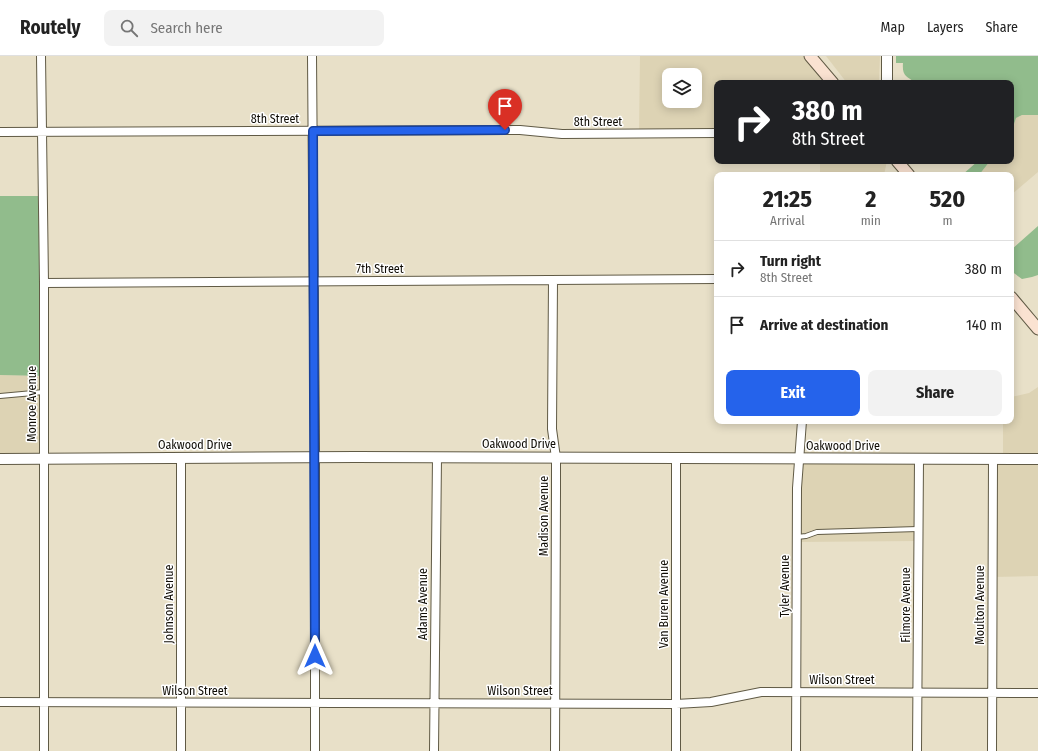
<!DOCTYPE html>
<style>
body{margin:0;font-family:"Fira Sans Condensed",sans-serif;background:#f2f2f2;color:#222;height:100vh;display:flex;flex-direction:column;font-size:15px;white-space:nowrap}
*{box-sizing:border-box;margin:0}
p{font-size:13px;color:#767676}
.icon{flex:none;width:22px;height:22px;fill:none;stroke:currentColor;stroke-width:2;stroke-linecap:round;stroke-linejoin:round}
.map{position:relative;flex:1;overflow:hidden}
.details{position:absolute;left:714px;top:116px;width:300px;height:252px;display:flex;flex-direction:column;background:#fff;border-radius:8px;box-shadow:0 2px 10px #0003}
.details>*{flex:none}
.hud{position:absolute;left:714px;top:24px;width:300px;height:84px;border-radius:8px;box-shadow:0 2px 10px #0003;background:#202124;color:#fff;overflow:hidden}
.buttons{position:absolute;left:662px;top:12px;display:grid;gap:8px}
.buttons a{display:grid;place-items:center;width:40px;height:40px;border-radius:8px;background:#fff;box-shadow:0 2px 10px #0003;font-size:20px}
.pin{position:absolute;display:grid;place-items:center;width:34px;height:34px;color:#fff;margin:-41px -17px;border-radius:50% 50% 50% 0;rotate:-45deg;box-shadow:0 0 4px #0007}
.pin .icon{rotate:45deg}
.me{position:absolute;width:44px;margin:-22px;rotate:0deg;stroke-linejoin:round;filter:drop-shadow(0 0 3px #0008)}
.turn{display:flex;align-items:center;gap:14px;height:84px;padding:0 12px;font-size:18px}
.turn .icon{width:52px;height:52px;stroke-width:2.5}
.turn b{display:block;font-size:28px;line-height:34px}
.eta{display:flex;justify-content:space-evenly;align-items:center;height:68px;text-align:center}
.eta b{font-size:24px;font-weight:700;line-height:28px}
.cta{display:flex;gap:8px;margin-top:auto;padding:8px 12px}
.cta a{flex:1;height:46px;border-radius:8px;background:#2563eb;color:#fff;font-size:16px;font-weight:700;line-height:46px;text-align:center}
.cta a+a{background:#f2f2f2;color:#222}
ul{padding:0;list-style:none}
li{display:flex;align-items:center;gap:12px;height:56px;padding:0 12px;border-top:1px solid #e0e0e0}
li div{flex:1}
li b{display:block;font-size:15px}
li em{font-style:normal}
header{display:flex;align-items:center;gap:24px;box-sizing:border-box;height:56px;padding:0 20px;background:#fff;border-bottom:1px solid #e0e0e0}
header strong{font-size:19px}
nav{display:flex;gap:22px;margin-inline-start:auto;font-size:14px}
.search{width:280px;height:36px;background:#f2f2f2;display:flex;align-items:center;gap:10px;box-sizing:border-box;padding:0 14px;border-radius:8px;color:#767676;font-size:15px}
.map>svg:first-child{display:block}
</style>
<header>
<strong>Routely</strong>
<div class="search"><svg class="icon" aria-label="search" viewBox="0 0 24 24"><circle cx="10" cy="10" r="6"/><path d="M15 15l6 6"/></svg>Search here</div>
<nav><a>Map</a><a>Layers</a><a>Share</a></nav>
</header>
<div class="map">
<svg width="1038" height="695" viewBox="0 0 1038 695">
<rect width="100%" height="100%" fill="#e8e0c8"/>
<path fill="#ddd3b4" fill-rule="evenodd" d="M640 0H810L833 27H717V77L639 78ZM669 19H695V45H669Z
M826 0H880L879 27H847Z
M1022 59H1038V116L1011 139V119H979L990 105H1011V77L1016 62Z
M820 105H887L884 119H820Z
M0 319 44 320V403H0Z
M1038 331V520L992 521 993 403H1003V365H1011V341L1029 337Z
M800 403H919L918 485 797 486Z"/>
<path fill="#91bc8c" d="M896 0H1038V59H1022L1016 62 1011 77V27H916C906 20 902 20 903 7H896Z
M978 105H990L979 119H962Z
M0 140H42L44 320 0 319Z
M1038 170V219L1032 221 1022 223 1011 215V194Z"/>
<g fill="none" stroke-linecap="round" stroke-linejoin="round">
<g stroke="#605a45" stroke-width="6">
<path id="service" d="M0 340 44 336
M797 481 806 480 817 476 918 473"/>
</g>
<g stroke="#605a45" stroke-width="10">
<path id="minor" d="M41 0 44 227V695
M312 0 315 392V695
M0 76 520 74 562 78 717 77
M553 224 552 373 556 402V436L555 695
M44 227 717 223
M181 402V695
M0 646 676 648 711 646 761 636 1038 637
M434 695 437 401
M676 695V402
M796 695 797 432 802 365
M917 695 919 403
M992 695 993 403"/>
</g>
<g stroke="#605a45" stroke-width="12">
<path id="tertiary" d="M887 27V0
M0 403 356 401 1038 403"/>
</g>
<g stroke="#605a45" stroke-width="13">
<path id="secondary" d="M810 0 833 27
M897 105 909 119
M1011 241 1038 273"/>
</g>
<use href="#service" stroke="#fff" stroke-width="4"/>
<use href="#minor" stroke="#fff" stroke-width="8"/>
<use href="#tertiary" stroke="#fff" stroke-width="10"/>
<use href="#secondary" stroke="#fae2d1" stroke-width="11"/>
</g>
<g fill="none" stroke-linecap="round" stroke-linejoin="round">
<g stroke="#184099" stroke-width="10">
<path id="route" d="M315 600 313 75 505 74"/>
</g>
<use href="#route" stroke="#2563eb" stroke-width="7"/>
</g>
<g text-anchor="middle" stroke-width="3" stroke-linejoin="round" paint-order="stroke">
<g font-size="12" fill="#0f0c05" stroke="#fff">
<text x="275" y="67">8th Street</text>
<text x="598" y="70">8th Street</text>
<text x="380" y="217">7th Street</text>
<text transform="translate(32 348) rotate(-90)" y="4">Monroe Avenue</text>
<text x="519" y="392">Oakwood Drive</text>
<text x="195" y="393">Oakwood Drive</text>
<text x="843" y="394">Oakwood Drive</text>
<text transform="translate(544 460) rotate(-90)" y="4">Madison Avenue</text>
<text transform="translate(785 530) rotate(-90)" y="4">Tyler Avenue</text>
<text transform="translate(169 548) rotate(-90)" y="4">Johnson Avenue</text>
<text transform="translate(423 548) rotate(-90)" y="4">Adams Avenue</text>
<text transform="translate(664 548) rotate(-90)" y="4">Van Buren Avenue</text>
<text transform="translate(906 549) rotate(-90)" y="4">Filmore Avenue</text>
<text transform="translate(980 549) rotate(-90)" y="4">Moulton Avenue</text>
<text x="842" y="628">Wilson Street</text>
<text x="195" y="639">Wilson Street</text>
<text x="520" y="639">Wilson Street</text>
</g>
</g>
</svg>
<div class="buttons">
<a><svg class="icon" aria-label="layers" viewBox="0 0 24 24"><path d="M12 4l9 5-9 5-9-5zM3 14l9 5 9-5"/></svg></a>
</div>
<div class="pin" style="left:505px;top:74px;background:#d93025"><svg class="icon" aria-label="arrive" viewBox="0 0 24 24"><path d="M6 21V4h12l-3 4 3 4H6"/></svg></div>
<svg class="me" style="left:315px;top:600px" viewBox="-20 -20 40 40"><path d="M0-17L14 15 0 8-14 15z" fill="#2563eb" stroke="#fff" stroke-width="4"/></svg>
<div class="hud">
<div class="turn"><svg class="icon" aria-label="right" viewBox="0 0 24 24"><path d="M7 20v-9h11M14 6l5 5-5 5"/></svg><div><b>380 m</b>8th Street</div></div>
</div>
<section class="details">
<div class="eta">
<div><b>21:25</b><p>Arrival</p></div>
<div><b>2</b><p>min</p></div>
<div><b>520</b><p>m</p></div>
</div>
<ul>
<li><svg class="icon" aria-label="right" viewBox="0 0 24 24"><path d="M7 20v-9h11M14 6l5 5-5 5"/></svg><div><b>Turn right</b><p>8th Street</p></div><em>380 m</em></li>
<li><svg class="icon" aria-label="arrive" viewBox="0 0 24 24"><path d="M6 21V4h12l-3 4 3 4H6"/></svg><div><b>Arrive at destination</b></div><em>140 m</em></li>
</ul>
<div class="cta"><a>Exit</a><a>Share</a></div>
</section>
</div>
